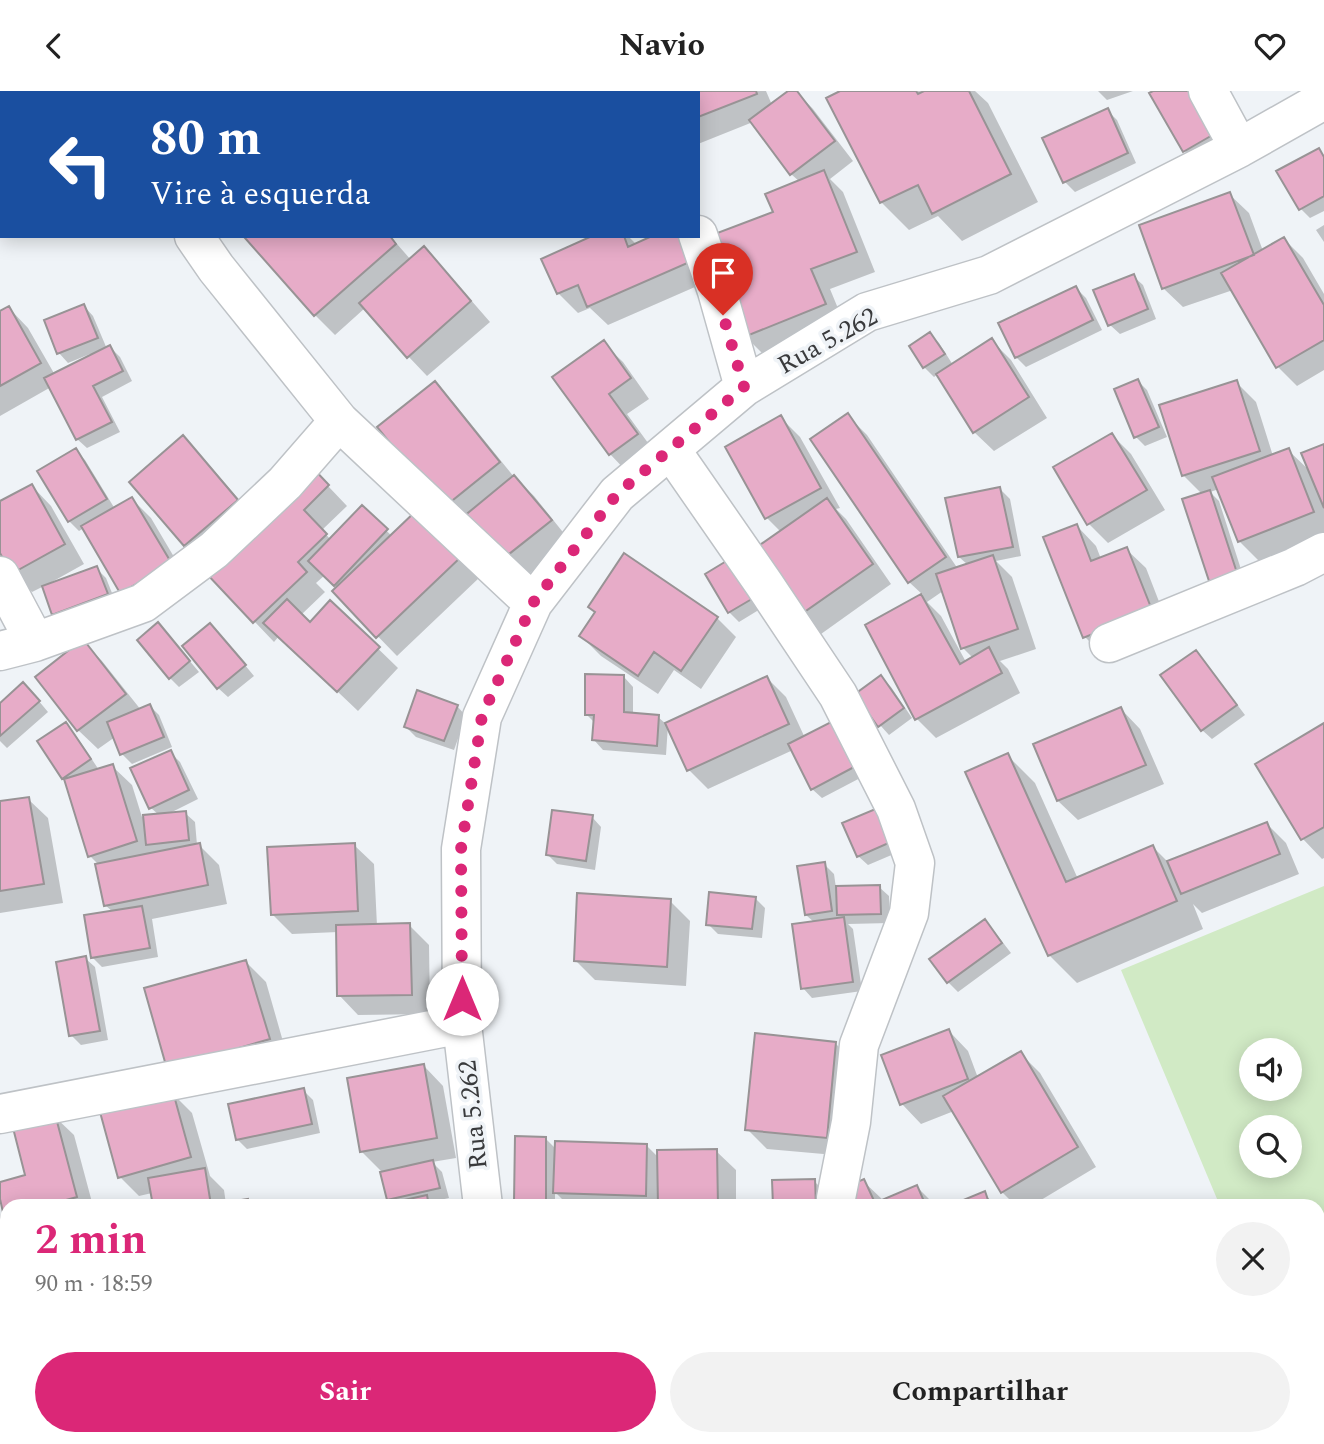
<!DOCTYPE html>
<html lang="pt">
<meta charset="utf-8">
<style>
body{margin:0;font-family:Spectral,serif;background:#f2f2f2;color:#222;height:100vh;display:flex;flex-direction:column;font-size:26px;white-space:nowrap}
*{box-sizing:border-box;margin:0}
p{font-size:23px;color:#767676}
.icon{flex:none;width:38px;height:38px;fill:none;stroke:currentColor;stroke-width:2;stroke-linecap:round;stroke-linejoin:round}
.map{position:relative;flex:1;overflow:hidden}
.side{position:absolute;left:0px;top:1108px;width:1325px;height:247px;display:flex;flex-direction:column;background:#fff;border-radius:21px 21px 0 0;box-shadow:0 4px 18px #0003}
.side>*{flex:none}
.top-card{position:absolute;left:0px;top:0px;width:700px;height:147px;box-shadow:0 4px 18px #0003;background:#1a4fa0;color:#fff;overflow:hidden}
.tools{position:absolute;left:1239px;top:947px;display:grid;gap:14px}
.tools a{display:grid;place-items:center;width:63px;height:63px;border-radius:50%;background:#fff;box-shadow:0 4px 18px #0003;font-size:35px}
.pin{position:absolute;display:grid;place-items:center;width:60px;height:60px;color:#fff;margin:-72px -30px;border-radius:50% 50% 50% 0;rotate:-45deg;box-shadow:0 0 7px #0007}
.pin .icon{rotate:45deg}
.me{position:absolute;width:77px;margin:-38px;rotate:0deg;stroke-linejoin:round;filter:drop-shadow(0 0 5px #0008)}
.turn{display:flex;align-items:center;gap:24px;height:147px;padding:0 35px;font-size:32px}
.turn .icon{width:91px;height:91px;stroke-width:2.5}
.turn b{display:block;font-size:49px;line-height:60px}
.round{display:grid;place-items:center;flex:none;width:74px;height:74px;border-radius:37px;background:#f2f2f2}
.head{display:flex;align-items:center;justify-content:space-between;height:119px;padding:0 35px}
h1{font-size:42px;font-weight:700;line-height:52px;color:#db2777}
.button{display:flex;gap:14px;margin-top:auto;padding:14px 35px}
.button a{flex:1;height:80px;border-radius:42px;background:#db2777;color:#fff;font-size:28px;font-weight:700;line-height:80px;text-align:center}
.button a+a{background:#f2f2f2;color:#222}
header{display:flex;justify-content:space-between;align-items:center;height:91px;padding:0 35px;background:#fff;font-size:32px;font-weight:700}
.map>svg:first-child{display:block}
</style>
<header><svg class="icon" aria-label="back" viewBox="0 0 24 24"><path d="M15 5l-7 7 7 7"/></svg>Navio<svg class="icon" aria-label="heart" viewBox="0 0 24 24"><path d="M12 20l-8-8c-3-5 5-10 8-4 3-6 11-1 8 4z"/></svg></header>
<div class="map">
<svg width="1324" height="1353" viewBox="0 0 1324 1353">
<rect width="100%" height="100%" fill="#eff3f7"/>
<path fill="#d1eac5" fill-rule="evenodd" d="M1324 795V1263L1318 1265V1115H1220L1121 879ZM1251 959H1290V998H1251ZM1251 1036H1290V1074H1251Z"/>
<path fill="#0003" fill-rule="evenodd" d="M119 0H175L176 2H120Z
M380 0H479L476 2H382Z
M555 0H617L618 2H552Z
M660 0H766L772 14 791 0H796L813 18 853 70 830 88 843 101 875 181 830 198 844 232 765 265 745 245 775 122 800 91 791 83 753 31 698 53V2Z
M844 0H975L988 12 1038 111 962 150 938 125 909 139 881 111Z
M1098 0H1133L1107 9Z
M1156 0 1225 52 1194 69 1184 59Z
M1107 19 1117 29 1136 72 1075 101 1065 91Z
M1318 59 1324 64V120L1310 127 1301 118Z
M1229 103 1249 122 1263 160 1284 148 1303 167 1324 203V279L1297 295 1278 276 1233 199 1183 216 1163 197Z
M1324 134V151L1316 139Z
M390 145 411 169 424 158 443 177 490 231 427 285 408 265 365 217 335 244 315 224 247 147Z
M597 145H628L637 154 656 145 711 189 608 234 590 217 578 222 558 202Z
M1133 185 1143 194 1156 228 1120 243 1110 234Z
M1076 197 1086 207 1102 239 1026 276 1016 266Z
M84 215 93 225 107 258 110 256 120 266 132 290 102 306 120 341 87 357 77 348 51 296 0 325V222L9 217 28 237 55 284 91 266 90 263 68 272 59 262 46 230Z
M929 243 939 252 953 274 992 250 1011 269 1047 327 994 360 974 341 938 283 934 286 924 276Z
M603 252 623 271 649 308 627 323 656 363 629 383 610 363Z
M1138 290 1147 299 1167 346 1145 355 1136 346Z
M1236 291 1256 311 1273 365 1288 359 1312 382 1324 354V444L1259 470 1240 451 1219 398 1210 401 1219 410 1248 500 1224 508 1202 403 1183 384Z
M434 292 454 312 514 386 534 405 570 450 520 490 444 416Z
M847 324 867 344 958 478 968 474 959 466 1000 398 1010 408 1021 465 996 470 1012 486 1036 558 1000 570 1008 578 1020 602 936 647 917 628 867 534 923 504 909 491ZM943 500 963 557 973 567 966 571 941 525 927 511Z
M780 326 800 346 840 417 836 418 846 428 891 493 821 543 801 523 781 441 767 427Z
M1112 344 1131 363 1165 419 1108 452 1089 433Z
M182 346 202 366 257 429 205 474 185 454 131 391Z
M75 359 85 369 115 418 132 408 151 427 190 493 141 521 84 437 79 440 69 430 39 381Z
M309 375 347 415 322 439 331 449 362 417 392 445 417 421 480 486 397 565 334 500 338 497 325 484 316 492 325 501 301 524 310 533 331 512 398 577 358 620 279 545 274 551 207 481Z
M32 395 51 415 84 473 50 492 51 494 96 477 106 487 116 512 63 532 54 523 44 495 32 501 13 482 0 458V412Z
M1077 435 1096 455 1101 468 1126 458 1146 477 1170 539 1104 565 1085 546Z
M707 484 770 512 739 531 729 521Z
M717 527 736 546 701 598 674 579 658 603 601 565 581 545Z
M167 543 199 581 179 596 170 587Z
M220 544 254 585 228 606 218 597Z
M83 551 102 570 141 619 150 615 159 624 172 656 132 673 122 663 115 646 98 658 78 639Z
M1195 561 1205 571 1245 624 1212 648 1202 639Z
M624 586 633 596V623L658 626 666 633 767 587 786 606 805 647 833 632 864 685 822 707 812 698 793 659 708 698 689 679 668 634 666 664 603 659 594 649 595 632 586 623Z
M881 586 891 596 912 627 889 644 880 634Z
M33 603 48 621 7 657 0 650V614Z
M457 615 466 625 454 659 416 646 406 636Z
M1121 618 1140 638 1164 693 1078 729 1058 710 1035 654Z
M65 633 75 643 99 679 112 675 132 694 142 726 159 724 151 717 170 661 180 671 198 708 168 723 185 722 195 731 197 754H199L219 774 227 813 152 828 158 866 102 876 92 866 113 821 105 814 99 774 90 765 66 689 64 687Z
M1324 634V767L1322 768 1303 748 1258 673Z
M1007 664 1035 692 1078 788 1153 756 1168 771 1267 733 1286 752 1299 783 1202 822 1193 813 1203 838 1077 892 1049 864Z
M28 708 48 727 63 812 0 822V712Z
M592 726 601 736 595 779 557 773 547 763Z
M845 733 908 757 868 774 858 765Z
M354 754 374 773 377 835 409 834 429 854 430 923 358 924 339 904 338 841 292 843 272 823Z
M824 773 834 783 836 797 879 796 889 805 890 832 848 833 853 838 862 900 812 907 803 897 815 832 806 824Z
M755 807 765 817 762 847 718 843 708 833Z
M670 810 690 830 686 895 595 889 575 869Z
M985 830 994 840 1011 862 958 901 948 891 932 869Z
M85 867 95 876 108 949 81 954 71 944Z
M246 871 266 891 288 968 188 997Z
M949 940 968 960 978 987 1020 962 1040 982 1096 1076 1031 1115H1016L1002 1101 954 1020 921 1033 902 1013Z
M836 953 855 972 846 1065 767 1058 747 1038Z
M424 975 443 995 456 1067 432 1071 442 1081 449 1107 431 1111 435 1115H385L393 1113 388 1108 382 1081 361 1060Z
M303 999 313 1009 320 1042 247 1058 237 1048Z
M173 1003 192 1022 210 1085 224 1099 226 1113 247 1110 252 1115H154L152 1102 139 1105 120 1086Z
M54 1025 74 1044 93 1115H7V1126L0 1101V1093L27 1085Z
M545 1047 557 1059 647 1055 659 1067 716 1060 736 1079V1115H569L555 1101V1115H521L516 1110Z
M814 1090 824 1100 825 1115H775Z
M863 1090 884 1110 917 1096 936 1115H850Z
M984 1103 997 1115H954Z
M0 1123 7 1143V1271L0 1273Z
M7 1290V1309L0 1293Z
M26 1348H94L96 1353H32Z
M139 1348H173L175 1353H141Z
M245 1348H309L313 1353H251Z
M354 1348H469V1353H354Z
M704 1348H754L760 1353H691Z
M821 1348H871L872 1351 866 1353H823Z
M1023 1348H1054L1057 1353H1017L1025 1349Z
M1142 1348H1159L1164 1353H1136L1135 1350Z
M1207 1348H1287L1289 1353H1209Z"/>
<path fill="#e7acc8" stroke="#989395" stroke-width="2" d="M229 0H317L315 2H231Z
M658 0H756L757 3 698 26V2H659Z
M788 0H797L835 50 790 84 749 29Z
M840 0H916L918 3 924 0H969L1011 83 932 123 918 94 880 112 826 7Z
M1153 0H1192L1216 42 1183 61 1149 2Z
M1108 17 1128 62 1063 92 1042 47Z
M1319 57 1324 66V105L1299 119 1276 80Z
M824 79 857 161 811 178 826 213 744 246 704 147 773 121 765 103Z
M1230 101 1254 164 1162 198 1139 134Z
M247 145H390L396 153 314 225 245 147Z
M592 145H624L628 156 652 145H682L692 170 587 216 578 194 557 203 541 168Z
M1284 146 1324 214V249L1276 277 1221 182Z
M424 155 471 210 407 267 359 212Z
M1134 183 1148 218 1108 235 1093 199Z
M1076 195 1093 229 1015 267 998 232Z
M84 213 98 247 57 263 44 229Z
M9 215 41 272 0 295V220Z
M930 241 945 263 923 277 909 255Z
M992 247 1029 306 973 342 936 283Z
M604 249 631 287 609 303 638 343 609 364 552 286Z
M110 254 123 280 93 295 112 331 76 349 44 287Z
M1138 288 1159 336 1134 347 1114 298Z
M1237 289 1260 360 1182 385 1159 314Z
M435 290 500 371 443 417 377 336Z
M848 322 946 466 908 492 810 348Z
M781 324 821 397 765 428 725 356Z
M1112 342 1147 399 1087 434 1053 376Z
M183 344 238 409 184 455 129 391Z
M1324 353V417L1301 362Z
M76 357 107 408 68 431 37 380Z
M1289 357 1314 421 1238 451 1212 386Z
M309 373 329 394 304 419 327 443 298 471 307 481 253 532 205 481Z
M514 384 552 429 499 471 463 426Z
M32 393 65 453 11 483 0 462V410Z
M1000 396 1013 456 958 466 945 407Z
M1210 399 1240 491 1212 499 1182 408Z
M132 406 172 473 120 502 81 435Z
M827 407 873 473 800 524 754 458Z
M362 414 388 438 334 495 308 470Z
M417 419 462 465 376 547 332 500Z
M1077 433 1091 470 1127 456 1152 519 1083 547 1043 446Z
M624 462 718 526 681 580 654 561 638 585 579 545 595 521 588 516Z
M738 463 762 502 728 522 705 483Z
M993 464 1018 538 961 558 936 483Z
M97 475 108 503 52 524 42 495Z
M921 503 960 573 989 556 1002 582 915 629 865 534Z
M287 508 310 531 330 509 380 556 337 601 263 532Z
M158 531 190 570 169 588 137 549Z
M210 532 246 574 217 598 182 555Z
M83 548 126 603 77 640 35 586Z
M1196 559 1237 614 1201 640 1160 584Z
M585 583 624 584V621L659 624 657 655 592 649 594 624H585Z
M881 584 904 617 878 636 855 603Z
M767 585 789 633 687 680 665 632Z
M23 591 40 610 0 645V612Z
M417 599 458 614 444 650 404 636Z
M150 613 164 646 120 664 107 631Z
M1121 616 1146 674 1057 710 1033 653Z
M833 630 856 675 811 699 788 653Z
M66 631 91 668 62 688 37 650Z
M1324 632V736L1301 749 1255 673Z
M171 659 189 699 149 718 130 677Z
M1008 662 1066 791 1153 754 1177 810 1048 865 965 681Z
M113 673 137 750 88 766 64 688Z
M29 706 44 793 0 800V710Z
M885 714 900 747 857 766 842 732Z
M552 719 593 724 586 770 546 764Z
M186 720 189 749 146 754 143 724Z
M1267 731 1280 763 1181 803 1167 770Z
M200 752 208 794 104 815 95 773Z
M355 752 358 820 271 824 267 756Z
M825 771 832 820 805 824 797 775Z
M880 794 881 823 837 824 836 795Z
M709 801 756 806 752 838 706 834Z
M577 802 671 808 667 876 574 870Z
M142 815 150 857 91 867 84 824Z
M844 826 853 891 801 898 792 833Z
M985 828 1002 852 947 892 929 868Z
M410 832 412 904 337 905 336 834Z
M86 865 100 940 69 945 56 871Z
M246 869 270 948 167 978 144 897Z
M949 938 968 988 900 1014 881 964Z
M755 942 836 951 827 1047 745 1039Z
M1021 960 1078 1056 1001 1102 943 1005Z
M424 973 437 1047 360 1061 347 987Z
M304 997 312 1033 236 1049 228 1013Z
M173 1001 191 1066 118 1087 100 1021Z
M55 1023 77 1106 44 1115H7V1125L4 1126 0 1108V1091L25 1084 12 1033Z
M515 1045 546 1046V1110L514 1111Z
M555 1050 647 1053 646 1105 553 1102Z
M717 1058 718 1115H658L657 1059Z
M433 1069 440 1097 387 1109 380 1081Z
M205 1077 211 1114 248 1108 249 1115H153L148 1087Z
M815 1088 816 1115H773L772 1089Z
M864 1088 875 1112 917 1094 926 1115H848L841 1098Z
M985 1100 990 1115H949Z
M427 1104 429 1115H377Z
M7 1170V1246L0 1248V1172Z
M51 1348H83L86 1353H53Z
M352 1348H453L454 1353H353Z
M700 1348H747L750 1353H687Z
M1024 1348H1051L1054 1353H1013Z
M1137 1348H1157L1159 1353H1134L1132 1349Z
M1205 1348H1276L1278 1353H1207Z"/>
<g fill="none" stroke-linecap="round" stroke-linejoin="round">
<g stroke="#bec2c6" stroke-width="41">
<path id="minor" d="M109 0 110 2
M649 0V2
M1208 0 1239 57
M698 144 717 200 744 296
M194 145 216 177 339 330 533 512
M671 359 764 493 838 604 896 718 915 772 909 822 859 954 851 1031 836 1107V1115
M0 485 35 551
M1109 552 1295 476 1324 461
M0 560 35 551 143 512 214 459 285 392 339 330
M0 1023 462 933
M483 1115 462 933 461 758 482 626 533 512 617 403 744 296 867 221 989 184 1239 57 1324 9
M509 1348 510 1353
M604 1353 621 1348"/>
</g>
<use href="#minor" stroke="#fff" stroke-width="38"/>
</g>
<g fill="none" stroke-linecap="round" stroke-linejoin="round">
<path stroke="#db2777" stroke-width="12" stroke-dasharray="0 21.6" d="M462 908 461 758 482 625 533 512 617 403 744 296 723 224"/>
</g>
<g text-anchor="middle" stroke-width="7" stroke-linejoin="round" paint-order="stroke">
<g font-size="26" fill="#393a3c" stroke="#eff3f7">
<text transform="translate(827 249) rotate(-29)" y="9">Rua 5.262</text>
<text transform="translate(472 1024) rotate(-96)" y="9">Rua 5.262</text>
</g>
</g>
</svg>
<div class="tools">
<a><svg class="icon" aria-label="sound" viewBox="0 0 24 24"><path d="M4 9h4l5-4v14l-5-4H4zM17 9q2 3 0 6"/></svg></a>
<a><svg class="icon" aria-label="search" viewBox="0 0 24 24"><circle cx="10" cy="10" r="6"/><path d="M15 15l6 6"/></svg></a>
</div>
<div class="pin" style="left:723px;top:224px;background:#d93025"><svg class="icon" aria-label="arrive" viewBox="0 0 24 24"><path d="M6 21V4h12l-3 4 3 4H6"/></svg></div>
<svg class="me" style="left:462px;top:908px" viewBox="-20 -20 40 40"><circle r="19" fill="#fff"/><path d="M0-13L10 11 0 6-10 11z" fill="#db2777"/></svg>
<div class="top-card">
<div class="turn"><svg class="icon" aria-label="left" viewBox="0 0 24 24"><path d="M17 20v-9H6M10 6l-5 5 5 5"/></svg><div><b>80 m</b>Vire à esquerda</div></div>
</div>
<section class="side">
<div class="head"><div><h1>2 min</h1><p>90 m · 18:59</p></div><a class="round"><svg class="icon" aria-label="close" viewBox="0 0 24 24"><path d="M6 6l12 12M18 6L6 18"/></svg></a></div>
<div class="button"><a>Sair</a><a>Compartilhar</a></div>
</section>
</div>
